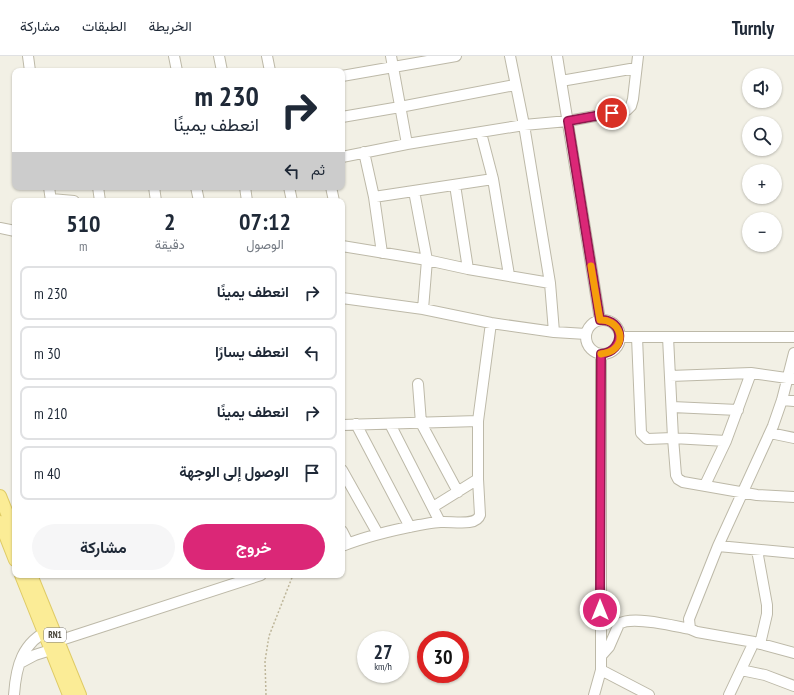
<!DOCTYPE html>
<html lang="ar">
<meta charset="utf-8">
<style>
body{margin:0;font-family:"PT Sans Narrow",Vazirmatn,sans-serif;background:#f6f6f7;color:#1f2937;direction:rtl;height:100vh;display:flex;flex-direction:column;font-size:15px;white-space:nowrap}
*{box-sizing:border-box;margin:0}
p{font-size:13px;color:#747a83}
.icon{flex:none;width:22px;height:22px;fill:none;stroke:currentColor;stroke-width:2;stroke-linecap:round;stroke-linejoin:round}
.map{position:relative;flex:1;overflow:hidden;direction:ltr}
.drawer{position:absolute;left:12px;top:142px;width:333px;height:380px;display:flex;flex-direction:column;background:#fff;border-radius:8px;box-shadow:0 1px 3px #0004;direction:rtl}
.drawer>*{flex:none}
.hud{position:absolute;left:12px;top:12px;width:333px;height:122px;border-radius:8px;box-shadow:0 1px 3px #0004;direction:rtl;background:#fff;color:#1f2937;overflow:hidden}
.fabs{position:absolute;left:742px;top:12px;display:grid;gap:8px}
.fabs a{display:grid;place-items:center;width:40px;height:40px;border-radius:50%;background:#fff;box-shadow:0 1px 3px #0004;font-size:20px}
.speed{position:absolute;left:357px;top:575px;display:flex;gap:8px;font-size:20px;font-weight:700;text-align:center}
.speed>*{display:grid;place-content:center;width:52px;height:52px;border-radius:50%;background:#fff;box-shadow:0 1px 3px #0004;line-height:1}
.speed small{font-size:10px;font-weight:400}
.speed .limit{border:6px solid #d22;background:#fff;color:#111}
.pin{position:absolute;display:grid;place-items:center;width:34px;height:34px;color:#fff;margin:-17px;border:2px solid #fff;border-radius:50%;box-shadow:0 1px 4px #0007}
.me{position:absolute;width:44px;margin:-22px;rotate:0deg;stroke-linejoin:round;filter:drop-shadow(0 0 3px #0008)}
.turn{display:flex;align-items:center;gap:14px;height:84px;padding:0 20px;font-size:18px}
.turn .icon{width:52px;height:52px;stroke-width:2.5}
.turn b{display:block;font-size:28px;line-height:34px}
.then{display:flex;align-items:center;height:38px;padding:0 20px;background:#0003;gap:8px;font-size:15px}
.eta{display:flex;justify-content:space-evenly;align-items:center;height:68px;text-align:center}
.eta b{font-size:24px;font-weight:700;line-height:28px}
.cta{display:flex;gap:8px;margin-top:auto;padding:8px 20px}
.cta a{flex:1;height:46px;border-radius:24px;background:#db2777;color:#fff;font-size:16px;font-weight:700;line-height:46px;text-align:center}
.cta a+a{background:#f6f6f7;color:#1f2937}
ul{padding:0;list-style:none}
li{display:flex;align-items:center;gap:12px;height:54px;margin:0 8px 6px;padding:0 12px;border:2px solid #e0e1e3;border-radius:8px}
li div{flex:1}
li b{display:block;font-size:15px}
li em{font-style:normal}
header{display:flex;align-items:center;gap:24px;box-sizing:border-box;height:56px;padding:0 20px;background:#fff;border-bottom:1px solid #e0e1e3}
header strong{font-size:19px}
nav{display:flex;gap:22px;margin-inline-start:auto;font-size:14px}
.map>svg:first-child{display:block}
</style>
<header>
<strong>Turnly</strong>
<nav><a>الخريطة</a><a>الطبقات</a><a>مشاركة</a></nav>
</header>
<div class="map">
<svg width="794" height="639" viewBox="0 0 794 639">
<rect width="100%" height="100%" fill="#f2f0e5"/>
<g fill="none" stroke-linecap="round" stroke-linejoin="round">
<g stroke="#bdb9a8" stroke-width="12">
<path id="minor" d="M28 0 30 15
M174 0 177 15
M219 0 222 15
M267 0 270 15
M391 0 407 88
M510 0 524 69 550 227 554 276
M557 0 600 264
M342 20 456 0
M561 25 636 12
M342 61 400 51 515 29
M481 77 493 123 509 219
M364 96 374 141 382 197
M342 101 407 88 524 69 568 65 627 54 631 50 633 43 638 0
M455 129 468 213
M49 131 51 145
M98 131 100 145
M154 131 156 145
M196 131 199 145
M245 131 247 145
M289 131 292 145
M331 131 334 145
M414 135 427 204 423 253
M374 141 493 123
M51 143 74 145
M0 172 15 175
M342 190 427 204 468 213 550 227
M342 242 423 253 491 267 554 276 586 278
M586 281a17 17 0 1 1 34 0a17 17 0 1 1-34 0Z
M620 281H794
M637 281 641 377 647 383 673 382 726 385
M668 281 673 382 676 419 678 423 683 426 757 439 794 441
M794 297 782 344 773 370 718 490 689 563 690 573 697 576 754 586 794 597
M670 320 751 317 794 323
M418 328 421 367 458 436
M782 344 794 345
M672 351 738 354
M356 368 410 471
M390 368 440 466
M342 369 478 365
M770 377 794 382
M342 414 378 478
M705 429 726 385 751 317
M433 451 478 423
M342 475 348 487
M342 490C367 480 393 474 419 469 426 468 434 466 441 466 452 465 476 471 480 459L478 423V365L491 267
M718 490 794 497
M757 494 767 549V558L760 588
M58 585 261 519
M601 600 609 591 619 568C632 559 674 570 690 573
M20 607 35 599 57 592
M601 614 649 639
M741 614 765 619 794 630
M14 639C16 610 22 586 51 573
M594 639 601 614V298
M729 639 754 586"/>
</g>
<g stroke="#dfcb66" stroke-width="14">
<path id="major" d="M0 440 15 477
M0 466 15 504
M21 519 69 639
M31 519 80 639"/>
</g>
<path stroke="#beb69a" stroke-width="1.5" stroke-dasharray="2 2" stroke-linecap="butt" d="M266 639 265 605 269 580 293 519"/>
<use href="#minor" stroke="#fff" stroke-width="10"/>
<use href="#major" stroke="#fbec96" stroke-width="12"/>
</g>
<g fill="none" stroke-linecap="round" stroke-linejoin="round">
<g stroke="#8e194d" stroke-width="10">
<path id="route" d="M600 554 601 298C626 295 625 263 600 264L568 65 612 57"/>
</g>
<use href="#route" stroke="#db2777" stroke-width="7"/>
<path stroke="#f59e0b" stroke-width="7" d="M591 210 600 264C617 263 628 283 613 294 609 297 605 297 601 298"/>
</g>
<g text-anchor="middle" stroke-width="4" stroke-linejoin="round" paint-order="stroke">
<rect fill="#fff" stroke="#7c7972" stroke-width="1" x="44" y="572" width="22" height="14" rx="3"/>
<g font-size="9" font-weight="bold" fill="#444035">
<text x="55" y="582">RN1</text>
</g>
</g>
</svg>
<div class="fabs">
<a><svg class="icon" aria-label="sound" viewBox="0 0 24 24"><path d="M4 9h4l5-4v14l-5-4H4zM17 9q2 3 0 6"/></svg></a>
<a><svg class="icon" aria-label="search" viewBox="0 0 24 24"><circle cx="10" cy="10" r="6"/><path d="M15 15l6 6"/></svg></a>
<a>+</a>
<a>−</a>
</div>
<div class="speed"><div>27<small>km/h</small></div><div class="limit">30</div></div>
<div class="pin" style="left:612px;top:57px;background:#d93025"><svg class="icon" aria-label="arrive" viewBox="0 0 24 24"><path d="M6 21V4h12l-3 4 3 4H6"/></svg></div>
<svg class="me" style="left:600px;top:554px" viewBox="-20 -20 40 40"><circle r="17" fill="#db2777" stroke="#fff" stroke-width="3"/><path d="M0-11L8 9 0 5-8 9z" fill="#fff"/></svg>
<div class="hud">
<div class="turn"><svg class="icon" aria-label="right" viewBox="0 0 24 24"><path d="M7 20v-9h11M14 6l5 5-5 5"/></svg><div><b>230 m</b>انعطف يمينًا</div></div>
<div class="then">ثم<svg class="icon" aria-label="left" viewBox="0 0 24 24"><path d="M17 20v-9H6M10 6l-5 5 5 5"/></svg></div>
</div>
<section class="drawer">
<div class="eta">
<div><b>07:12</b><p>الوصول</p></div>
<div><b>2</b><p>دقيقة</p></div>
<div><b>510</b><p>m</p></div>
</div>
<ul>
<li><svg class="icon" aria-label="right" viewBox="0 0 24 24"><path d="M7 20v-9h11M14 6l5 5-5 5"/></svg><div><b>انعطف يمينًا</b></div><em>230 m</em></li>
<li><svg class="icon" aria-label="left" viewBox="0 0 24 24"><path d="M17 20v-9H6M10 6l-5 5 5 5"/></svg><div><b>انعطف يسارًا</b></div><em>30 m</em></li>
<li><svg class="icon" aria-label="right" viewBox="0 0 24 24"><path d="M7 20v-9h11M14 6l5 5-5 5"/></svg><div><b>انعطف يمينًا</b></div><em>210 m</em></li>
<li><svg class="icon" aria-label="arrive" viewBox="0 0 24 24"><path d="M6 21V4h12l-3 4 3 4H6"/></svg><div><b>الوصول إلى الوجهة</b></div><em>40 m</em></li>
</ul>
<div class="cta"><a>خروج</a><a>مشاركة</a></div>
</section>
</div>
